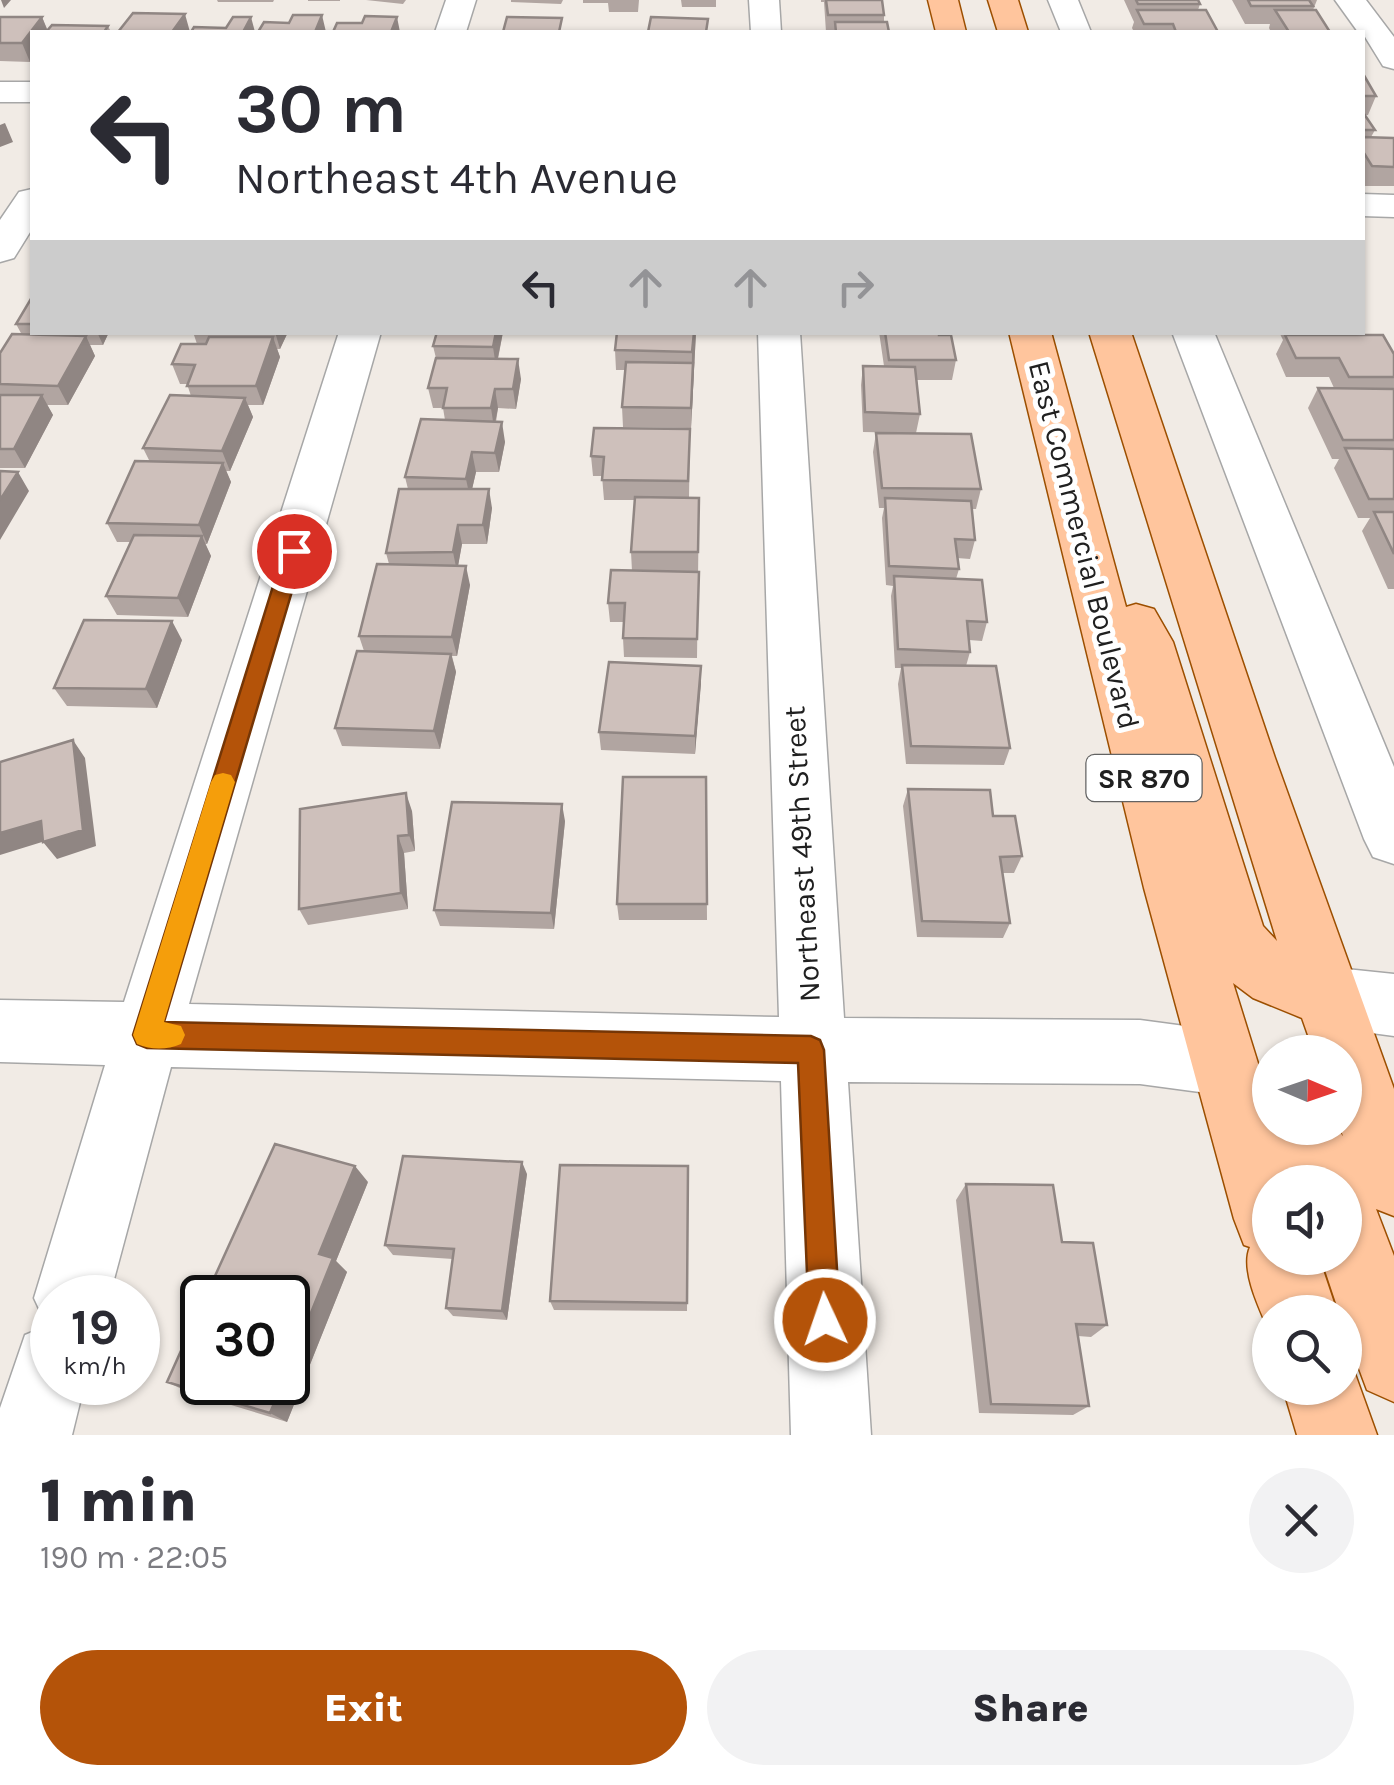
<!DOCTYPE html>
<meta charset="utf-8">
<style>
body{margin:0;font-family:Karla,sans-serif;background:#f2f2f3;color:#2b2b33;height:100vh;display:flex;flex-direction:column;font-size:38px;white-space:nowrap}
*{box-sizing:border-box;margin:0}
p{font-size:32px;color:#7c7c81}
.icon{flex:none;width:55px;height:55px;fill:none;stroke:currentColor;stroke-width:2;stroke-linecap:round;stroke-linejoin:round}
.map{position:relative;height:1435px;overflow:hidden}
.side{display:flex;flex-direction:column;background:#fff;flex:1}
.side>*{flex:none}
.guide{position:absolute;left:30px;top:30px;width:1335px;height:305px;border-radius:0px;box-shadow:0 2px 8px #0004;background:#fff;color:#2b2b33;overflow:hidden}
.needle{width:65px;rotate:92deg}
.tools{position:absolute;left:1252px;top:1035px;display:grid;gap:20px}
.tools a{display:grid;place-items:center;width:110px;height:110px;border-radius:50%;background:#fff;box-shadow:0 2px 8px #0004;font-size:50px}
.speed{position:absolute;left:30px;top:1275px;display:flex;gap:20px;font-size:50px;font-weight:700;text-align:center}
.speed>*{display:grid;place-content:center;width:130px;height:130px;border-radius:50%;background:#fff;box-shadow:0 2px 8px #0004;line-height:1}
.speed small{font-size:25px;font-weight:400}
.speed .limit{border:5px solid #111;border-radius:15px;background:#fff;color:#111}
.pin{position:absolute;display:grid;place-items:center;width:85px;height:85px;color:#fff;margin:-42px;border:5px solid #fff;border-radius:50%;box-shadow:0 2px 10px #0007}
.me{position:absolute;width:110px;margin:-55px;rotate:357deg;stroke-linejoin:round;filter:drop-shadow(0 0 8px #0008)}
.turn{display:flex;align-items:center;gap:35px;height:210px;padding:0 40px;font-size:45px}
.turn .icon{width:130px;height:130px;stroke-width:2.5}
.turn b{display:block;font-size:70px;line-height:85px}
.lanes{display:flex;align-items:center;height:95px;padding:0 40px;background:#0003;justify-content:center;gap:50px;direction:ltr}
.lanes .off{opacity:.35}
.round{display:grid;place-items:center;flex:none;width:105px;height:105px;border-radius:52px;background:#f2f2f3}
.overview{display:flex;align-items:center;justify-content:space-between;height:170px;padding:0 40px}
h1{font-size:60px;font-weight:800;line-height:75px}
.button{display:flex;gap:20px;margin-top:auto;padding:20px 40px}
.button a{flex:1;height:115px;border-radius:60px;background:#b45309;color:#fff;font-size:40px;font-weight:800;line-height:115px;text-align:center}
.button a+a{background:#f2f2f3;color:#2b2b33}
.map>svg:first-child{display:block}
</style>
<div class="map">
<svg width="1394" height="1435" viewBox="0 0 1394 1435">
<rect width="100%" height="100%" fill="#f1ebe5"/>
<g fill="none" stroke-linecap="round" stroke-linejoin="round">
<g stroke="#a7a7a7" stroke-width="3">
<path id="minor" d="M446 0H476L466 32H435Z
M749 0H779L781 32H751Z
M1048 0H1078L1091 32H1061Z
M1335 0H1366L1394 37V69L1383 66 1362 32H1358Z
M0 82H32V102H0Z
M32 189V229L14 258 0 262V220L19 192Z
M1362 194 1394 195V217L1362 216Z
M339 332H381L189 1004 779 1017 758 332H800L844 1018 1140 1020 1222 1031 1246 1040 1255 1063 1246 1086 1222 1095 1140 1084 848 1082 871 1435H791L781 1081 171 1067 109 1298H52V1382H85L72 1435H0V1408L25 1335 47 1326 34 1298 105 1065 0 1062V1000L124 1002Z
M1172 332H1214L1394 767V864L1373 857 1364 839Z
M1327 967 1394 974V1036L1327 1027 1304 1018 1295 997 1304 976Z"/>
</g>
<g stroke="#9c4f00" stroke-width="3">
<path id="major" d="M928 0H958L966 32H936Z
M988 0H1018L1028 32H998Z
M1009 332H1051L1126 607 1136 604 1154 609 1173 642 1263 926 1277 941 1089 332H1131L1275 758 1394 1089V1216L1376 1209 1394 1256V1402L1367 1390 1345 1331V1312H1339L1321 1258H1345V1182H1270V1258H1319L1337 1312H1270V1333C1260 1310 1240 1270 1250 1247L1244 1245 1234 1219 1144 888ZM1233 983 1253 998 1302 1018 1314 1052H1345V1128H1340L1343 1136 1336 1128H1270V1102Z
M1345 1358 1350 1360 1377 1435H1297L1283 1388H1345Z"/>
</g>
<use href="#minor" fill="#fff" fill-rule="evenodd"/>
<use href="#major" fill="#ffc59d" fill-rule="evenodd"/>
</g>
<path fill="#b1a5a1" d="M217 0H274L273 2H218Z
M308 0H340V1H308Z
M366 0H406L403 4Z
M511 0H563L561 4 511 2Z
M583 0H639L638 12H609L608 3H583Z
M658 0H716V7H682L681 0Z
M821 0H882L884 15V22L889 32H826L824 2H821Z
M1124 0H1198L1200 4 1198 10 1218 32H1134L1132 28 1134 22Z
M1232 0H1317L1313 10 1330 32H1271L1269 28 1270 24H1245Z
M0 17H42L48 31 108 26 111 32H32L30 62 0 61Z
M1362 72 1376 96 1368 115H1365L1375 130 1371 137 1394 138V186H1363Z
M32 297V332H109L103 345H90L95 356 68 405H47L53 415 25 468H0V353L22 335 16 324Z
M193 332H288L280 349H277L280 357 263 405H248L253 417 230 471H226L231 482 207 544H205L211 556 188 617 117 615 106 596 131 542H117L107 523 150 462 143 448 191 396 187 384H180L172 364 197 344Z
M437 332H503L498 359 521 379 516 409 498 408 496 422 505 442 499 472H476L472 489 492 508 487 544H462L458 565 470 585 457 656H452L456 672 440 749 342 746 335 728 364 651 359 636 389 564 386 553 408 489 405 477 445 420 443 408H433L428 388 436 358 433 346Z
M696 332 691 428 623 427 622 407 625 370H616L615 350Z
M879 332H939L956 360 952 380H917L920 414 916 433 863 432 861 385 863 366H884Z
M1279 332H1344L1343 335 1394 354V589H1388L1362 531 1370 518H1358L1334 468 1339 459H1332L1308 408 1318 388H1334L1329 377H1286L1276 354 1283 340Z
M690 429 689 498H699L697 658 624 657 623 638 624 622H610L608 603 632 571 631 552 635 500H604L602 476H593L591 456Z
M876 433 981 489 976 509H972L975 540 970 559 957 558 959 569 956 579 987 622 982 641 969 640 970 652 966 666 1010 748 1004 765 906 764 898 684 901 668H895L891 596 893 586 886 585 882 518 884 508H879L873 452Z
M182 640 157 708 67 706 54 688Z
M701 666 695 754 601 750 599 732Z
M706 777 707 920H619L617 904Z
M908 789 993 816 1022 856 1014 873H1003L1010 923 1003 938 917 937 903 806Z
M412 811 415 851 404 853 408 909 308 925 299 909Z
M565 821 554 929 440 926 434 910Z
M688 1166 687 1311 554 1310 550 1301Z
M527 1174 507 1320 453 1316 446 1308 453 1259 393 1255 385 1245Z
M368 1182 336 1261 347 1272 287 1422 188 1392 167 1382 288 1298Z
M966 1184 1062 1242 1107 1325 1091 1337 1078 1336 1089 1406 1073 1415 979 1413 956 1200Z"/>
<path fill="#908683" d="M1 0H11L4 8Z
M185 14 190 32H172Z
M322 15 326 32H315Z
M42 17 48 32H32V58L30 62 22 43Z
M251 17 255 32H243Z
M397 17 400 32H391Z
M5 123 13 142 0 147V125Z
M97 332H109L103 345Z
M275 332H288L280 349Z
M496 332H503L496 367 493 347Z
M694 332H696L691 428 692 352Z
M86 336 95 356 68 405 58 386Z
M273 337 280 357 263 405 256 386Z
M518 359 521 379 516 409 513 389Z
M495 389 498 408 494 428 491 408Z
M42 395 53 415 25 468 14 449Z
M245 398 253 417 230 471 222 451Z
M502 422 505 442 499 472 495 453Z
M472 452 476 472 470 498 466 479Z
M223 463 231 482 207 544 199 525Z
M18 472 29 491 0 540V500Z
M489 489 492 508 487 544 483 525Z
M458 525 462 544 457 572 453 552Z
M202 536 211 556 188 617 178 598Z
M466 566 470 585 457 656 452 637Z
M172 621 182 640 157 708 146 689Z
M451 654 456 672 440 749 434 731Z
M701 666V684L695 754V736Z
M73 740 85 758 96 846 57 859 43 842Z
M406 793 412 811 415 851 409 835Z
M562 804 565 821 554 929 551 913Z
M41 821 55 838 0 855V833Z
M398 836 404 853 408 909 401 893Z
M522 1162 527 1174 507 1320 502 1311Z
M355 1166 368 1182 336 1261 347 1272 287 1422 270 1413 283 1382H288V1370L319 1254Z"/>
<path fill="#cec0bb" stroke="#908683" stroke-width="2.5" d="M826 0H882L884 15H828Z
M1136 0H1198L1200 4H1138Z
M1248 0H1309L1313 6H1251Z
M1137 10H1206L1218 32H1176L1173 24H1144Z
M1275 10H1316L1330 32H1289Z
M133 13 185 14 172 32H118Z
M293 15H322L315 32H258L264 22 289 23Z
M365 16 397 17 391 32H333L337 23H362Z
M0 17H42L22 43H0Z
M233 17H251L243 32H191L194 27 226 28Z
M507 17 562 18 559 32H503Z
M651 17 708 19 706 32H648Z
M835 22H887L889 32H836Z
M52 25 108 26 104 32H46Z
M1362 72 1376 96H1362Z
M1362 111 1375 130H1362Z
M1362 137 1394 138V167L1372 166 1362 150Z
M32 297V324H16Z
M437 332H496L493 347 433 346Z
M617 332H694L692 352 615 350Z
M885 332H939V335H951L956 360H889Z
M12 334 86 336 58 386 0 384V353Z
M1285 335H1383L1394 354V377H1349L1339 358H1296Z
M209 337H273L256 386H187L195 365 172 364 181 344H206Z
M436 358 518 359 513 389H495L491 408H443L447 388H428Z
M626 362 693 363 691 408 622 407Z
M863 366 915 367 920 414 865 412Z
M1318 388 1394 389V440H1343Z
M0 395H42L14 449H0Z
M170 395 245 398 222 451 143 448Z
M421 419 502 422 495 453 472 452 466 479 405 477Z
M594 428 690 429 688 481 602 480 604 457 591 456Z
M876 433 971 434 981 489 882 488Z
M1345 448 1394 449V499H1369Z
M135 461 223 463 199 525 107 523Z
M0 471 18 472 0 500Z
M399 489H489L483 525H458L453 552 386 553Z
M635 497 699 498 698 552H631Z
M885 498 971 501 975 540 955 539 959 569 889 566Z
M1374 512H1394V554Z
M134 535 202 536 178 598 106 596Z
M377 564 466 566 452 637 359 636Z
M611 570 699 572 697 639 623 638 625 603H608Z
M894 576 982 580 987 622 967 621 970 652 898 649Z
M84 620 172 621 146 689 54 688Z
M357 651 451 654 434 731 335 728Z
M609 662 701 666 695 736 599 732Z
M902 665 996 666 1010 748 911 746Z
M73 740 83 830 43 842 41 821 0 833V762Z
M623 777H706L707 904H617Z
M908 789 990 790 993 816H1015L1022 856 1000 857 1010 923 922 921Z
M406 793 409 835 398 836 401 893 299 909 300 809Z
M452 802 562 804 551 913 434 910Z
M275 1144 355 1166 319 1254 333 1258 288 1370V1298H205Z
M403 1156 522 1162 502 1311 446 1308 454 1249 385 1245Z
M560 1165 688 1166 687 1303 550 1301Z
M966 1184 1053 1185 1062 1242 1093 1243 1107 1325 1076 1324 1089 1406 991 1404Z
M202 1304V1382H283L270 1413 167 1382Z"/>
<path fill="#b45309" stroke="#753606" stroke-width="2.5" d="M294 543 304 551 164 1022 811 1036 820 1040 824 1050 840 1320 836 1331 825 1335 814 1331 809 1320 798 1063 147 1048 137 1044 133 1035 284 551Z"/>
<path fill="#f59e0b" d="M223 773 231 775 235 782 164 1022 181 1026 185 1035 181 1044C167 1050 151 1050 137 1044L133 1035 211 782 215 775Z"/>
<g text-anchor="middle" stroke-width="10" stroke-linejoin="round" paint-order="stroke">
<rect fill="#fff" stroke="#636363" stroke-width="2.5" x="1086.5" y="755" width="115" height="46" rx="8"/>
<g font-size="28" font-weight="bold" fill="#202020">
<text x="1144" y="788">SR 870</text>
</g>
<g font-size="30" fill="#202020" stroke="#fff">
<text transform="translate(1084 545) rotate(76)" y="10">East Commercial Boulevard</text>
<text transform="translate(802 854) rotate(-93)" y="10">Northeast 49th Street</text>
</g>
</g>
</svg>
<div class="tools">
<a><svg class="needle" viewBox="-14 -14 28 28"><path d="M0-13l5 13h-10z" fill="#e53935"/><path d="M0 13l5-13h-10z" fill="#7c7c81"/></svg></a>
<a><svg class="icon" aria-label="sound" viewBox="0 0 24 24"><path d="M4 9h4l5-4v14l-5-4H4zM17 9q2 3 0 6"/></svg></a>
<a><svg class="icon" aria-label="search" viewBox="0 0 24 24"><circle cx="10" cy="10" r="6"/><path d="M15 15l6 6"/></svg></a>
</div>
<div class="speed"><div>19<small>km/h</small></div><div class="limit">30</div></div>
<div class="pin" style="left:294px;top:551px;background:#d93025"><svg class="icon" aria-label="arrive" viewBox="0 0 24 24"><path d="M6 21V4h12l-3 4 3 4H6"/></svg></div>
<svg class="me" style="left:825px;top:1320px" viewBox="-20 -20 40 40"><circle r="17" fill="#b45309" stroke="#fff" stroke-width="3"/><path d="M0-11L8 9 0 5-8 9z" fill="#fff"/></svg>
<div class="guide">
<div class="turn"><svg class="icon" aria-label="left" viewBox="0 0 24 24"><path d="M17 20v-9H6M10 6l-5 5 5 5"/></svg><div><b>30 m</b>Northeast 4th Avenue</div></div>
<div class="lanes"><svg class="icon" aria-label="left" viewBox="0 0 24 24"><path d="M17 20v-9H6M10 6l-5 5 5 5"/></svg><svg class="icon off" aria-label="ahead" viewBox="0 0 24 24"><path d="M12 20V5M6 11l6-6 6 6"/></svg><svg class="icon off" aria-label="ahead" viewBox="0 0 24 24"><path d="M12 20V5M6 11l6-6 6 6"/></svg><svg class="icon off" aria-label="right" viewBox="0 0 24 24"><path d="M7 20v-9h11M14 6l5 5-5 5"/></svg></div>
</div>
</div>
<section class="side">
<div class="overview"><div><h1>1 min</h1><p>190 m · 22:05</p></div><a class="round"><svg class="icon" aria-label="close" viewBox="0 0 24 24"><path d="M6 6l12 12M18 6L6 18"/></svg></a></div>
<div class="button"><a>Exit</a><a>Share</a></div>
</section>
